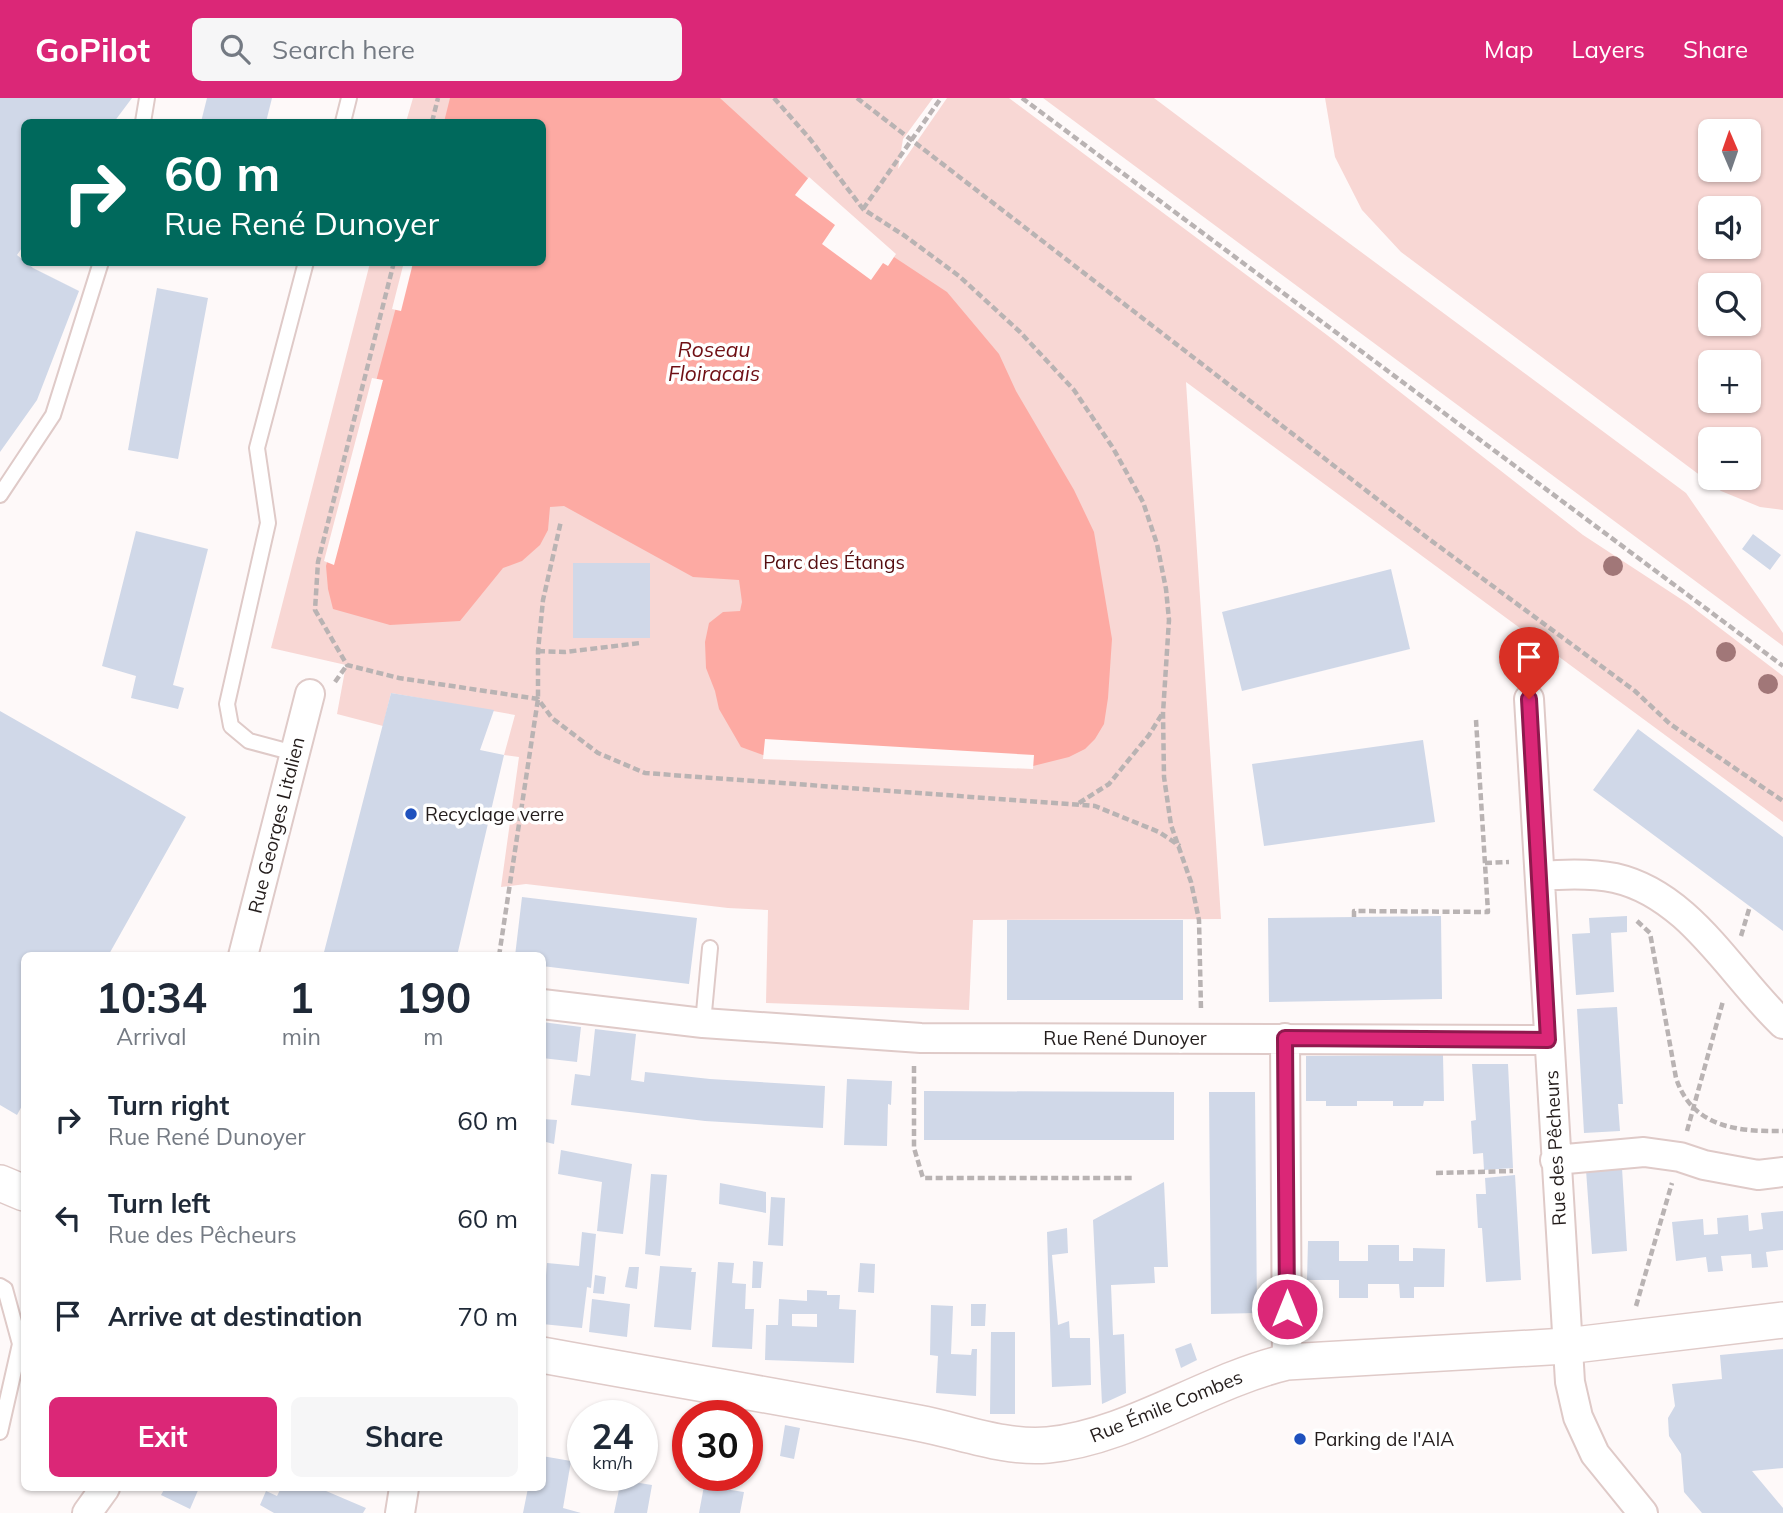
<!DOCTYPE html>
<meta charset="utf-8">
<style>
body{margin:0;font-family:Mulish,sans-serif;background:#f6f6f7;color:#1f2937;height:100vh;display:flex;flex-direction:column;font-size:26px;white-space:nowrap}
*{box-sizing:border-box;margin:0}
p{font-size:23px;color:#747a83}
.icon{flex:none;width:38px;height:38px;fill:none;stroke:currentColor;stroke-width:2;stroke-linecap:round;stroke-linejoin:round}
.map{position:relative;flex:1;overflow:hidden}
.sheet{position:absolute;left:21px;top:854px;width:525px;height:539px;display:flex;flex-direction:column;background:#fff;border-radius:10px;box-shadow:0 2px 5px #0004}
.sheet>*{flex:none}
.guide{position:absolute;left:21px;top:21px;width:525px;height:147px;border-radius:10px;box-shadow:0 2px 5px #0004;background:#00695c;color:#fff;overflow:hidden}
.needle{width:46px;rotate:358deg}
.controls{position:absolute;left:1698px;top:21px;display:grid;gap:14px}
.controls a{display:grid;place-items:center;width:63px;height:63px;border-radius:10px;background:#fff;box-shadow:0 2px 5px #0004;font-size:35px}
.speed{position:absolute;left:567px;top:1302px;display:flex;gap:14px;font-size:35px;font-weight:700;text-align:center}
.speed>*{display:grid;place-content:center;width:91px;height:91px;border-radius:50%;background:#fff;box-shadow:0 2px 5px #0004;line-height:1}
.speed small{font-size:18px;font-weight:400}
.speed .limit{border:10px solid #d22;background:#fff;color:#111}
.pin{position:absolute;display:grid;place-items:center;width:60px;height:60px;color:#fff;margin:-72px -30px;border-radius:50% 50% 50% 0;rotate:-45deg;box-shadow:0 0 7px #0007}
.pin .icon{rotate:45deg}
.me{position:absolute;width:77px;margin:-38px;rotate:0deg;stroke-linejoin:round;filter:drop-shadow(0 0 5px #0008)}
.turn{display:flex;align-items:center;gap:24px;height:147px;padding:0 28px;font-size:32px}
.turn .icon{width:91px;height:91px;stroke-width:2.5}
.turn b{display:block;font-size:49px;line-height:60px}
.eta{display:flex;justify-content:space-evenly;align-items:center;height:119px;text-align:center}
.eta b{font-size:42px;font-weight:700;line-height:49px}
.primary-button{display:flex;gap:14px;margin-top:auto;padding:14px 28px}
.primary-button a{flex:1;height:80px;border-radius:10px;background:#db2777;color:#fff;font-size:28px;font-weight:700;line-height:80px;text-align:center}
.primary-button a+a{background:#f6f6f7;color:#1f2937}
ul{padding:0;list-style:none}
li{display:flex;align-items:center;gap:21px;height:98px;padding:0 28px}
li div{flex:1}
li b{display:block;font-size:26px}
li em{font-style:normal}
header{display:flex;align-items:center;gap:42px;box-sizing:border-box;height:98px;padding:0 35px;background:#db2777;color:#fff}
header strong{font-size:33px}
nav{display:flex;gap:38px;margin-inline-start:auto;font-size:24px}
.search{width:490px;height:63px;background:#f6f6f7;display:flex;align-items:center;gap:18px;box-sizing:border-box;padding:0 24px;border-radius:10px;color:#747a83;font-size:26px}
.map>svg:first-child{display:block}
</style>
<header>
<strong>GoPilot</strong>
<div class="search"><svg class="icon" aria-label="search" viewBox="0 0 24 24"><circle cx="10" cy="10" r="6"/><path d="M15 15l6 6"/></svg>Search here</div>
<nav><a>Map</a><a>Layers</a><a>Share</a></nav>
</header>
<div class="map">
<svg width="1783" height="1415" viewBox="0 0 1783 1415">
<rect width="100%" height="100%" fill="#fef9f9"/>
<path fill="#f8d7d4" fill-rule="evenodd" d="M413 0H933L903 41 898 71 947 0H1009L1327 237 1583 437 1687 505 1783 578V724L1186 284 1221 821 973 822 969 912 766 905 768 812 728 810 526 786 501 789 519 659 504 657 515 617 391 595 383 628 337 616 346 567 271 550 370 165 542 164V24H406Z
M1043 0H1154L1202 36 1686 395 1783 535V548Z
M1325 0H1783V412L1760 409 1721 393 1401 154 1362 112 1335 59ZM1748 33V72H1710V33ZM1710 110H1748V149H1710ZM1710 187H1748V226H1710ZM1710 264H1748V303H1710ZM1710 341H1748V380H1710Z"/>
<path fill="#fdaaa3" d="M450 0H720L894 159 947 194 999 256 1016 293 1074 392 1094 434 1112 541 1108 600 1104 626 1095 641 1085 651 1069 659 1033 668 763 657 741 649 719 611 715 593 706 570 705 544 709 525 723 514 740 513 742 504 739 482 693 479 564 408 550 409 548 432 540 447 522 463 503 470 460 523 390 527 333 511 328 491 326 468 408 165 542 164V24H444Z"/>
<path fill="#fef9f9" d="M809 79 896 156 888 168 883 165 871 182 822 146 835 127 795 97Z
M404 164 413 165 401 213 392 211Z
M372 280 383 282 334 467 324 463Z
M765 641 1034 657 1033 671 763 661Z"/>
<path fill="#d0d8e8" fill-rule="evenodd" d="M0 0H132L114 24H24V147L17 157 33 170 79 193 37 302 0 354Z
M207 0H272L266 24H201Z
M157 190 208 200 178 361 128 352Z
M136 433 208 451 173 587 184 590 178 611 131 600 136 578 102 568Z
M1753 436 1781 457 1770 472 1742 451Z
M573 465H650V540H573Z
M1391 471 1410 551 1242 593 1222 514Z
M391 595 494 612 480 652 504 657 457 858H323Z
M0 613 186 719 108 858H24V1004L17 1017 0 1007Z
M1638 631 1783 739V833L1593 692Z
M1423 642 1435 724 1264 748 1252 666Z
M522 799 697 820 689 886 542 868V858H515Z
M1441 818 1442 901 1269 904 1268 820Z
M1627 818V834L1611 835 1614 894 1576 897 1572 836 1590 835 1589 820Z
M1007 822H1183V902H1007Z
M1617 909 1623 1006H1618L1620 1033 1584 1035 1577 911Z
M542 924 581 929 577 964 542 960Z
M595 931 636 936 631 982 644 984 645 974 710 981 825 988 823 1030 705 1023 571 1007 575 976 590 978Z
M1443 957 1444 1003H1424L1423 1008H1393V1003H1357V1008H1326V1003H1306V958Z
M1472 966H1508L1513 1070 1484 1072 1483 1055 1473 1056 1471 1023 1476 1022Z
M847 981 892 983 891 1007 888 1006 887 1048 844 1047Z
M924 993 1174 994V1042H924Z
M1209 994H1255L1257 1215 1211 1216Z
M542 1021 557 1022 554 1046 542 1043Z
M561 1052 632 1066 623 1136 597 1133 602 1084 558 1076Z
M1622 1070 1627 1153 1592 1156 1586 1072Z
M651 1076 667 1077 660 1158 645 1156Z
M1515 1077 1521 1182 1486 1184 1482 1130H1478L1476 1096H1486L1485 1080Z
M1164 1084 1168 1169H1154L1155 1185 1111 1187 1113 1237 1124 1236 1126 1295 1102 1306 1093 1122Z
M720 1085 766 1094V1115L719 1106Z
M771 1099 785 1100 783 1148 768 1147Z
M1783 1113V1152L1766 1154 1768 1169 1752 1170 1751 1156 1721 1158 1723 1173 1708 1174 1706 1159 1676 1163 1672 1124 1703 1121 1704 1137 1718 1136 1717 1120 1748 1117 1749 1133 1763 1131 1761 1115Z
M1067 1130 1068 1155 1052 1157 1058 1227 1069 1223 1070 1240H1090L1091 1287 1052 1289 1047 1134Z
M582 1134 596 1136 591 1190 587 1189 582 1230 542 1226 547 1165 579 1168Z
M1308 1143H1339V1163H1368V1147H1399V1163H1413V1150L1445 1151 1444 1189H1414V1200H1400L1399 1186H1368V1200H1339V1182H1307Z
M753 1163 763 1164 761 1190H752Z
M718 1164 734 1165 732 1185 746 1186 745 1211H754L752 1251 712 1249Z
M860 1165 875 1166 874 1195 858 1194Z
M660 1168 692 1170 691 1174H696L691 1232 654 1229Z
M629 1169H639L637 1191 625 1189Z
M595 1177 606 1179 604 1196 593 1195Z
M807 1192 827 1193V1197H840L839 1211 856 1212 854 1265 765 1262 766 1227H778L779 1201 807 1203ZM792 1216H817V1229L792 1228Z
M592 1201 630 1206 627 1239 589 1234Z
M971 1206H986L985 1228H971Z
M931 1207 953 1208 951 1256 971 1257 972 1251H977L976 1298 936 1295 938 1258 930 1257Z
M991 1234H1015V1316H990Z
M1191 1245 1197 1262 1181 1270 1175 1251Z
M1783 1251V1370L1752 1373 1783 1410V1415H1702L1684 1394 1681 1356 1669 1338 1668 1320 1675 1308 1672 1286 1722 1281 1720 1257Z
M785 1327 800 1330 794 1361 780 1358Z
M542 1358 571 1363 563 1410 581 1415H523L528 1390H542Z
M621 1382 652 1387 647 1415H614Z
M704 1388 744 1394 740 1415H699Z
M165 1390H199L190 1411 161 1397Z
M281 1390H319L366 1410 363 1415H274L260 1407 266 1393 277 1398Z"/>
<g fill="none" stroke-linecap="round" stroke-linejoin="round">
<g stroke="#dfcac8" stroke-width="18">
<path id="service" d="M143 24 147 0
M343 24 349 0
M0 397 53 317 101 164
M294 655 249 643 231 628 227 606 268 425 257 350 306 164
M703 925 710 850
M0 1188 5 1191 20 1246 0 1334"/>
</g>
<g stroke="#dfcac8" stroke-width="32">
<path id="minor" d="M1529 601 1570 1284 1578 1319 1595 1356 1643 1415
M1540 778C1564 776 1591 775 1615 780 1690 797 1731 877 1783 926
M243 858 310 596
M542 906 703 925 921 940 1548 942
M1285 940 1287 1264
M1555 1062 1644 1054 1680 1059 1704 1067 1758 1077 1783 1074
M87 1415 105 1390
M400 1415 404 1390"/>
</g>
<g stroke="#dfcac8" stroke-width="38">
<path id="tertiary" d="M0 1085 24 1095
M542 1257C668 1280 793 1301 918 1325 961 1333 1004 1351 1048 1347 1130 1339 1206 1283 1287 1264L1566 1248 1783 1222"/>
</g>
<path stroke="#b9b3b3" stroke-width="4.5" stroke-dasharray="7 3.5" stroke-linecap="butt" d="M774 0 810 41 863 111 905 138 959 178 1020 234 1074 292 1113 350 1143 404 1157 446 1166 491 1169 522 1163 615 1164 679 1171 727 1191 784 1199 822 1201 912
M857 0 1429 441 1635 593 1670 626 1783 703
M1022 0 1783 568
M432 24 438 0
M863 111 941 0
M394 164 318 464 315 512 347 567 399 580 538 601 552 620 598 655 645 675 1095 708 1159 734 1180 748
M538 553 565 554 640 545
M335 584 347 567
M1079 705 1109 686 1149 637 1162 616
M1485 765 1509 764
M1354 819V813L1488 814 1476 622
M1637 823 1650 835 1676 980C1692 1029 1737 1034 1783 1033
M1741 838 1750 808
M499 858 538 601V553L543 502 561 423
M914 968V1050L923 1080H1134
M1687 1033 1723 903
M1436 1075 1513 1073
M1636 1208 1672 1085"/>
<use href="#service" stroke="#fff" stroke-width="14"/>
<use href="#minor" stroke="#fff" stroke-width="28"/>
<use href="#tertiary" stroke="#fff" stroke-width="35"/>
</g>
<g fill="#a17778">
<circle cx="1613" cy="468" r="10"/>
<circle cx="1726" cy="554" r="10"/>
<circle cx="1768" cy="586" r="10"/>
</g>
<g fill="none" stroke-linecap="round" stroke-linejoin="round">
<g stroke="#8e194d" stroke-width="18">
<path id="route" d="M1287 1211 1285 940 1548 942 1529 601"/>
</g>
<use href="#route" stroke="#db2777" stroke-width="12"/>
</g>
<g fill="#1f51be" stroke="#fff" stroke-width="2.5">
<circle cx="411" cy="716" r="7"/>
<circle cx="1300" cy="1341" r="7"/>
</g>
<g text-anchor="middle" stroke-width="7" stroke-linejoin="round" paint-order="stroke">
<g font-size="19" fill="#550d0f" stroke="#fff">
<text x="834" y="471">Parc des Étangs</text>
</g>
<g font-size="19" fill="#241d1c" stroke="#fff" text-anchor="start">
<text x="425" y="723">Recyclage verre</text>
<text x="1314" y="1348">Parking de l'AIA</text>
</g>
<g font-size="19" fill="#241d1c" stroke="#fff">
<text transform="translate(276 727) rotate(-76)" y="7">Rue Georges Litalien</text>
<text x="1125" y="947">Rue René Dunoyer</text>
<text transform="translate(1555 1050) rotate(-93)" y="7">Rue des Pêcheurs</text>
<text transform="translate(1166 1308) rotate(-22)" y="7">Rue Émile Combes</text>
</g>
<g font-size="21" font-style="italic" fill="#6f0f14" stroke="#fff">
<text x="714" y="259">Roseau<tspan x="714" dy="24">Floiracais</tspan></text>
</g>
</g>
</svg>
<div class="controls">
<a><svg class="needle" viewBox="-14 -14 28 28"><path d="M0-13l5 13h-10z" fill="#e53935"/><path d="M0 13l5-13h-10z" fill="#747a83"/></svg></a>
<a><svg class="icon" aria-label="sound" viewBox="0 0 24 24"><path d="M4 9h4l5-4v14l-5-4H4zM17 9q2 3 0 6"/></svg></a>
<a><svg class="icon" aria-label="search" viewBox="0 0 24 24"><circle cx="10" cy="10" r="6"/><path d="M15 15l6 6"/></svg></a>
<a>+</a>
<a>−</a>
</div>
<div class="speed"><div>24<small>km/h</small></div><div class="limit">30</div></div>
<div class="pin" style="left:1529px;top:601px;background:#d93025"><svg class="icon" aria-label="arrive" viewBox="0 0 24 24"><path d="M6 21V4h12l-3 4 3 4H6"/></svg></div>
<svg class="me" style="left:1287px;top:1211px" viewBox="-20 -20 40 40"><circle r="17" fill="#db2777" stroke="#fff" stroke-width="3"/><path d="M0-11L8 9 0 5-8 9z" fill="#fff"/></svg>
<div class="guide">
<div class="turn"><svg class="icon" aria-label="right" viewBox="0 0 24 24"><path d="M7 20v-9h11M14 6l5 5-5 5"/></svg><div><b>60 m</b>Rue René Dunoyer</div></div>
</div>
<section class="sheet">
<div class="eta">
<div><b>10:34</b><p>Arrival</p></div>
<div><b>1</b><p>min</p></div>
<div><b>190</b><p>m</p></div>
</div>
<ul>
<li><svg class="icon" aria-label="right" viewBox="0 0 24 24"><path d="M7 20v-9h11M14 6l5 5-5 5"/></svg><div><b>Turn right</b><p>Rue René Dunoyer</p></div><em>60 m</em></li>
<li><svg class="icon" aria-label="left" viewBox="0 0 24 24"><path d="M17 20v-9H6M10 6l-5 5 5 5"/></svg><div><b>Turn left</b><p>Rue des Pêcheurs</p></div><em>60 m</em></li>
<li><svg class="icon" aria-label="arrive" viewBox="0 0 24 24"><path d="M6 21V4h12l-3 4 3 4H6"/></svg><div><b>Arrive at destination</b></div><em>70 m</em></li>
</ul>
<div class="primary-button"><a>Exit</a><a>Share</a></div>
</section>
</div>
